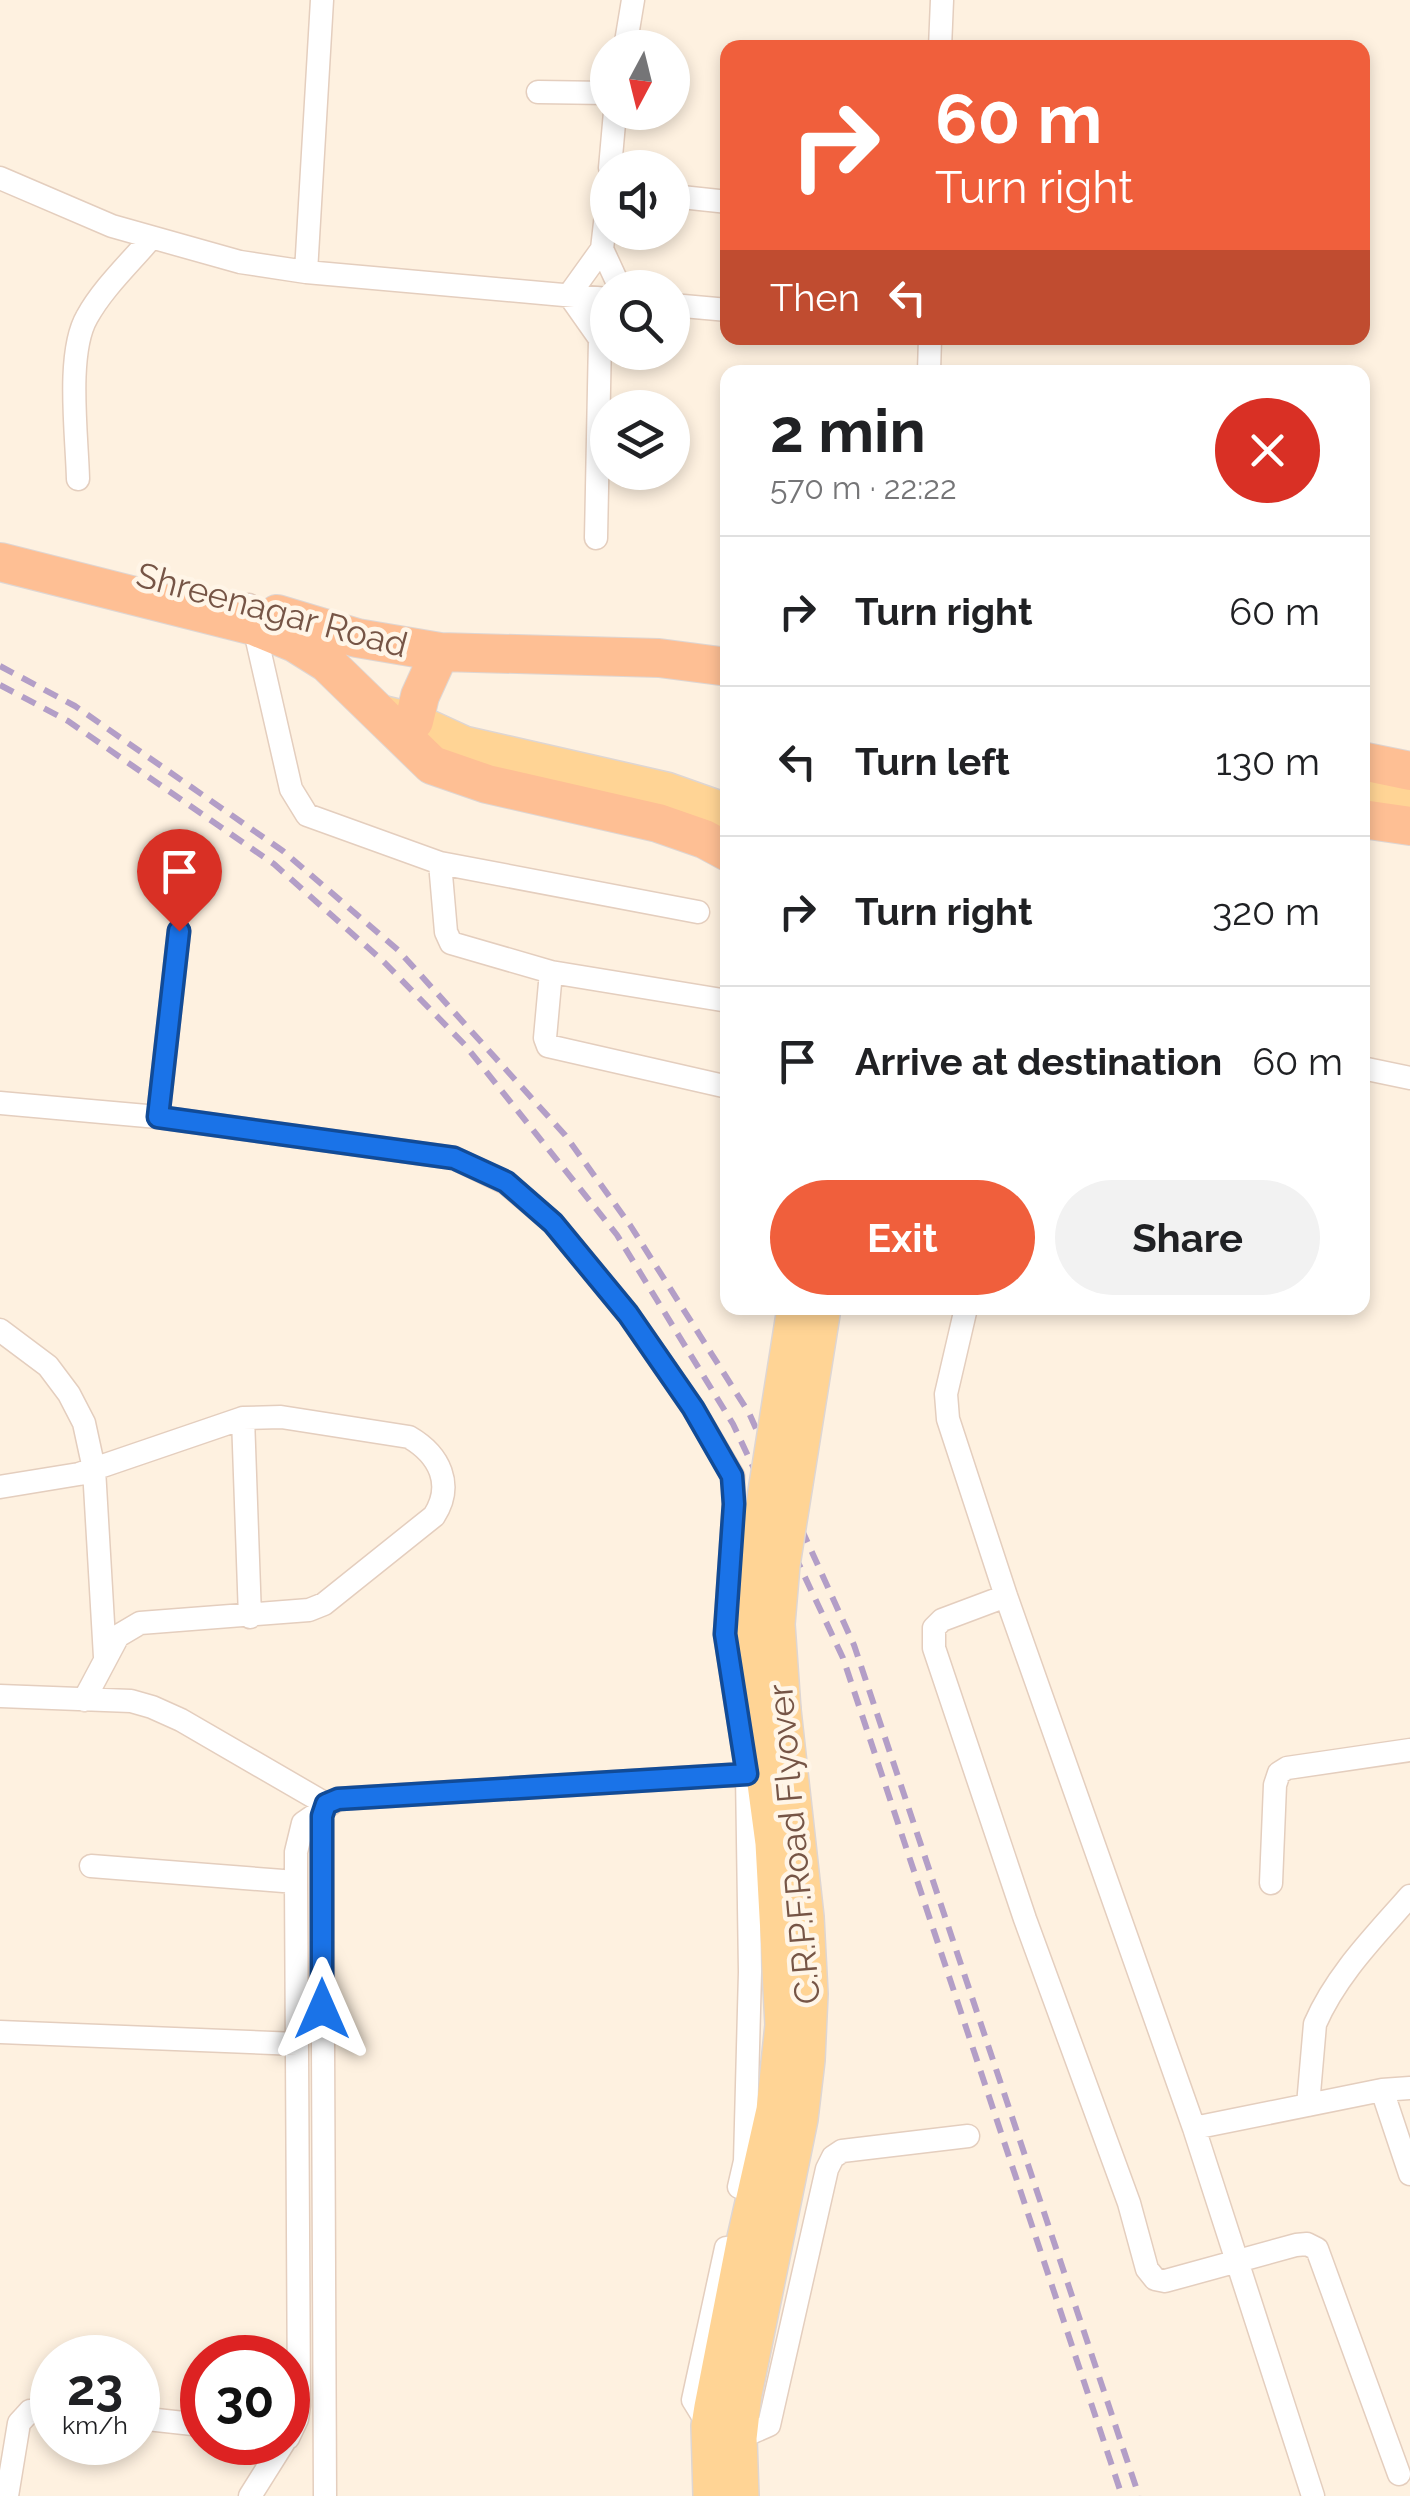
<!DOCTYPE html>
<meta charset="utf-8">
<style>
body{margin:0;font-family:Raleway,sans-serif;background:#f2f2f2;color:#202124;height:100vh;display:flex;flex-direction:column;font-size:38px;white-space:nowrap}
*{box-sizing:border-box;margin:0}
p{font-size:32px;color:#757577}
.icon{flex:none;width:55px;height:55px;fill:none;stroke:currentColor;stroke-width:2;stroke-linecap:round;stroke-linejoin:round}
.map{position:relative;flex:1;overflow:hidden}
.panel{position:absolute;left:720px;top:365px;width:650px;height:950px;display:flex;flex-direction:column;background:#fff;border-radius:20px;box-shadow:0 5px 15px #0003}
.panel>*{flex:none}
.hud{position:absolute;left:720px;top:40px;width:650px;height:305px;border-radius:20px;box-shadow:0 5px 15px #0003;background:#f05f3c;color:#fff;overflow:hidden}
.needle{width:65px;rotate:187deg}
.buttons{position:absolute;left:590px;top:30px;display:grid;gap:20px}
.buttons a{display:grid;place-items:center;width:100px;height:100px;border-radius:50%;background:#fff;box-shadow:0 5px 15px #0003;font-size:50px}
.speed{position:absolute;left:30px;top:2335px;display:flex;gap:20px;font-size:50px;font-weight:700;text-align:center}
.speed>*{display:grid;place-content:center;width:130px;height:130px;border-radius:50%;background:#fff;box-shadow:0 5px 15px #0003;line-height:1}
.speed small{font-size:25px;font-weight:400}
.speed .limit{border:15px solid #d22;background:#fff;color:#111}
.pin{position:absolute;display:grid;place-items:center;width:85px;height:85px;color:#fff;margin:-102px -42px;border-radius:50% 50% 50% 0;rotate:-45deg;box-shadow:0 0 10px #0007}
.pin .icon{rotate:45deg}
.me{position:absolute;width:110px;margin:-55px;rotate:0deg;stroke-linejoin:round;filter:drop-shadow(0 0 8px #0008)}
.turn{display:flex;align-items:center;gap:35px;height:210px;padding:0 50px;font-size:45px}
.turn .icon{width:130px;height:130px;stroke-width:2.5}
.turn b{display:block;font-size:70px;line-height:85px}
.then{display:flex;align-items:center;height:95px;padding:0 50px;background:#0003;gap:20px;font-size:38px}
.round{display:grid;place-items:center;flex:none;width:105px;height:105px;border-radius:52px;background:#f2f2f2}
.summary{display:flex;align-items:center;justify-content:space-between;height:170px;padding:0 50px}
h1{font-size:60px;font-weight:700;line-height:75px}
.cta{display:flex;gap:20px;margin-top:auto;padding:20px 50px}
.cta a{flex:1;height:115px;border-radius:60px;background:#f05f3c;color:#fff;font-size:40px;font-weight:700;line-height:115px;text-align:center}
.cta a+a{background:#f2f2f2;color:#202124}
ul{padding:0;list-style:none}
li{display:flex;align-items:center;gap:30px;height:150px;padding:0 50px;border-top:2px solid #e0e0e0}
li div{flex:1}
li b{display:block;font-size:38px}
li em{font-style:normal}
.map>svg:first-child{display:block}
</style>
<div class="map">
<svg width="1410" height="2496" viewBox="0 0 1410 2496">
<rect width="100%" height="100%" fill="#fef1e0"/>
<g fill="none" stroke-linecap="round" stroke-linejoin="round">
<g stroke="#e4cebe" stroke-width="25">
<path id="minor" d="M625 48 633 0
M940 48 942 0
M538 92 608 93
M610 168 615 112
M0 178 112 226 240 262 306 272 608 299
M672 196 728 202
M608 197 602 249 620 288
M306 272 322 0
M672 305 728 310
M929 372 930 338
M78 479C77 436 66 353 87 317 103 288 130 263 151 238
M596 538 600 339 569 295 602 249
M249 605 291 789 307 815 440 863 698 912
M440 863 446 932 451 943 551 972 728 1001
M551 972 545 1038 548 1046 728 1087
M1362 1068 1410 1078
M0 1103 158 1117 454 1158 506 1183 553 1223 628 1314 693 1408 733 1476 734 1504 725 1634 747 1774 750 1972 745 2161 739 2187
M158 1117 179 931
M966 1308 946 1394 948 1419 1006 1596 1194 2128 1313 2496
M0 1330 48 1366 69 1394 84 1423 94 1469 105 1657
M243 1418 250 1617
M0 1487 79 1474 243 1418 281 1417 409 1437C440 1455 454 1485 434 1516L324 1604 309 1610 140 1623 118 1636 84 1700
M1006 1596 942 1620 934 1628V1648L1025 1919 1129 2203 1147 2269 1155 2279 1165 2281 1296 2245 1307 2244 1317 2249 1399 2474
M0 1696 131 1701 152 1707 181 1720 326 1804
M91 1866 296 1882
M1271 1883 1275 1785 1279 1773 1287 1768 1410 1750
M0 2032 297 2044
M1382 2090 1410 2174
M1308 2105 1315 2024C1336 1975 1375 1936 1410 1896
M1194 2128 1382 2090 1410 2088
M726 2248 693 2400 709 2426 739 2438 769 2425 827 2169 833 2157 842 2151 968 2136
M138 2418 202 2425
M288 2438 297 2419 299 2405 296 1882V1852L303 1823 338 1799 747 1774
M7 2496 19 2423 30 2411 52 2410
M250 2496 284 2442
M325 2496 322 1816 326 1804"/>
</g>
<g stroke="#ded6d3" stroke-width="38">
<path id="primary" d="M385 714 414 721 464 744 666 790 714 807 728 815
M1362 790 1410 798
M711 2496 709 2426 712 2407 745 2238 774 2110 783 2025 773 1843 756 1716
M741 2496 739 2438 744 2394 800 2119 807 2060 810 1994 806 1917 783 1710"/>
</g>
<g stroke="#ded6d3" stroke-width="40">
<path id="trunk" d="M0 562 254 626 295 643 327 663 432 765 487 784 658 823 704 839 728 852
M277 614 357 638 440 652 659 658 728 667
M414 721 420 696 440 652
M1362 761 1410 771
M1362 819 1410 826"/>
</g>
<use href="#minor" stroke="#fff" stroke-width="22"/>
<use href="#primary" stroke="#ffd495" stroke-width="35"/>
<use href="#trunk" stroke="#febf94" stroke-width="38"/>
<path stroke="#b39ec7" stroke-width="6" stroke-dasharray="15 10" stroke-linecap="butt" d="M0 666 75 706 283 851 398 950 565 1135 630 1225 749 1413 854 1645 1139 2496
M0 685 68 721 274 864 384 962 465 1045 617 1235 733 1424 843 1658 1122 2496"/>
<g stroke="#ded6d3" stroke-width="38" stroke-linecap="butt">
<path id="primary-bridge" d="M783 1710 777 1624 782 1565 823 1308
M756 1716 750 1649 753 1574 795 1308"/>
</g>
<use href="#primary-bridge" stroke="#ffd495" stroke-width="35"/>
</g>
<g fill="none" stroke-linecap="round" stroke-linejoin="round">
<g stroke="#114b97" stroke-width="25">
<path id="route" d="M179 931 158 1117 454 1158 506 1182 553 1223 628 1314 693 1408 732 1476 734 1504 725 1634 747 1774 338 1799 326 1804 322 1816V2009"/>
</g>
<use href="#route" stroke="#1a73e8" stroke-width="18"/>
</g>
<g text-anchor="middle" stroke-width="9" stroke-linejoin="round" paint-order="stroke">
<g font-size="35" fill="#765546" stroke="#fff5e7">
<text transform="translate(272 610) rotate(15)" y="12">Shreenagar Road</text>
<text transform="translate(794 1844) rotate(-95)" y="12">C.R.P.F.Road Flyover</text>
</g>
</g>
</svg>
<div class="buttons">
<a><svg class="needle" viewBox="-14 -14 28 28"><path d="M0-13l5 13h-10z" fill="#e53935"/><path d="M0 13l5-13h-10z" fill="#757577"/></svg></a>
<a><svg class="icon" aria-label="sound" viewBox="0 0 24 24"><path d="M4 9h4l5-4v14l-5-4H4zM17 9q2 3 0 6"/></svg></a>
<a><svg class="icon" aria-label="search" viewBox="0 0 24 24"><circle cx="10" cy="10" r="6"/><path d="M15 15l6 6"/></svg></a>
<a><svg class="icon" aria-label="layers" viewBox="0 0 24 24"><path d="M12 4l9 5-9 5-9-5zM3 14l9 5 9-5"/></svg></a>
</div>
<div class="speed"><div>23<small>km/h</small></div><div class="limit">30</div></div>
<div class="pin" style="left:179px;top:931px;background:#d93025"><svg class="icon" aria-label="arrive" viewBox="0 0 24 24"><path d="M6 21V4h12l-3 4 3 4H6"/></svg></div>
<svg class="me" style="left:322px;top:2009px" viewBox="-20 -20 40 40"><path d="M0-17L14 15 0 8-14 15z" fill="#1a73e8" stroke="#fff" stroke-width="4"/></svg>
<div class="hud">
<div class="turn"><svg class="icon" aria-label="right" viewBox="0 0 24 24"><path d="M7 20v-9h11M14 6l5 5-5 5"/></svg><div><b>60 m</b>Turn right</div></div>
<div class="then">Then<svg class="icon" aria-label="left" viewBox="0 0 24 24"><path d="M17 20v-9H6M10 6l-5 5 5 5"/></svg></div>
</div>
<section class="panel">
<div class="summary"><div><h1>2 min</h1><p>570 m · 22:22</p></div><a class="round" style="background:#d93025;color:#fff"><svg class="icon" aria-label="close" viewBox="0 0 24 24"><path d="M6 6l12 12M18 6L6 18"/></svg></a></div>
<ul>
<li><svg class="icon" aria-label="right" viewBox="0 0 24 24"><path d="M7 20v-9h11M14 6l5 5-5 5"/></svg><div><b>Turn right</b></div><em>60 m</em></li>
<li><svg class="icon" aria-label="left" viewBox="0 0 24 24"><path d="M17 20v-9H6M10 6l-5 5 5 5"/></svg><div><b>Turn left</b></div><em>130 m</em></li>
<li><svg class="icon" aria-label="right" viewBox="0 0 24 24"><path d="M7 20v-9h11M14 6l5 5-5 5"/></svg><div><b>Turn right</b></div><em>320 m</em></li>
<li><svg class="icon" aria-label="arrive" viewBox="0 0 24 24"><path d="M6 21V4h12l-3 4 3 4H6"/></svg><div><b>Arrive at destination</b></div><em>60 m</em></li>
</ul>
<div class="cta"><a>Exit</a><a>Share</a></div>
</section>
</div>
